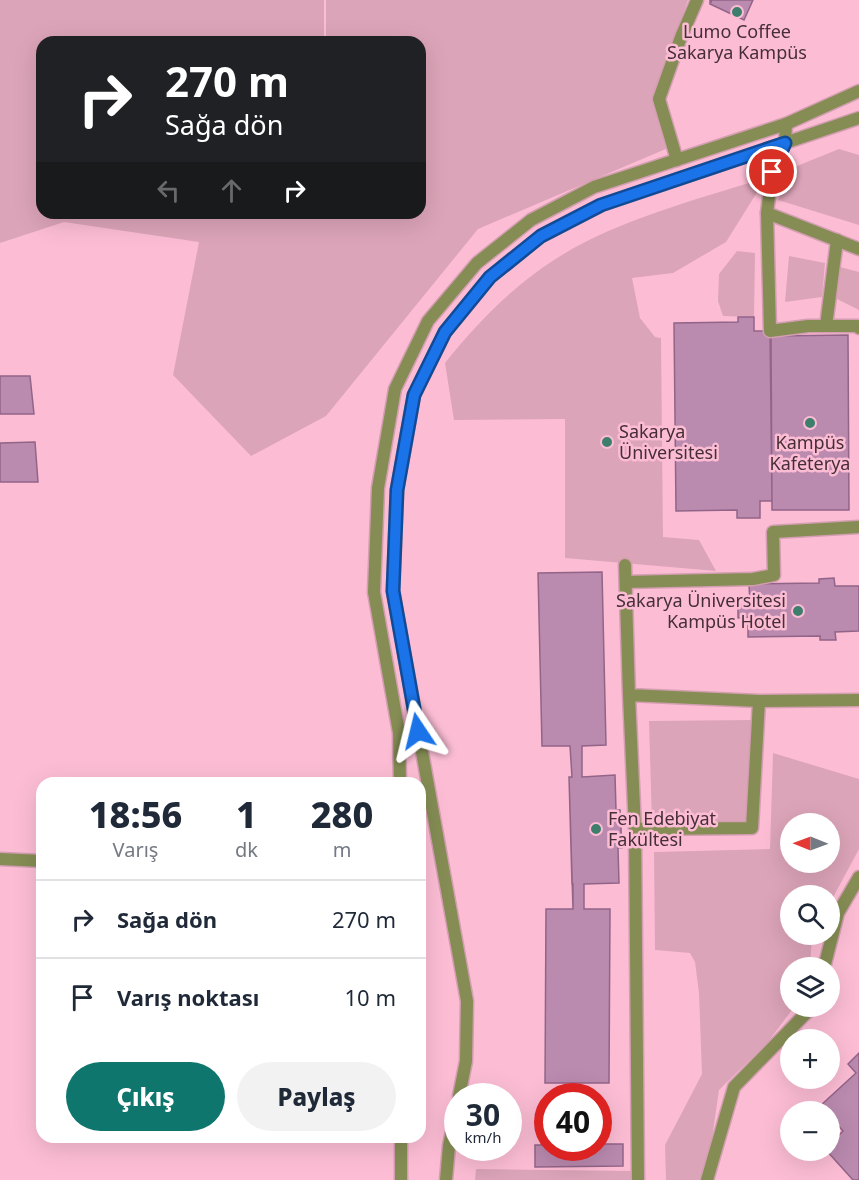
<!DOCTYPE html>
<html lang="tr">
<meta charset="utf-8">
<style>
body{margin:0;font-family:"Noto Sans",sans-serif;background:#f2f2f3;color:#1f2937;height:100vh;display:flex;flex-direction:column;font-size:22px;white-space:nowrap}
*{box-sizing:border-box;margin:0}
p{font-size:20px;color:#747a83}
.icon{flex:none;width:33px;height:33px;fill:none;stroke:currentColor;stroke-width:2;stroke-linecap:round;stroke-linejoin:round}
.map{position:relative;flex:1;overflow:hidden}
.panel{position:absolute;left:36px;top:777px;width:390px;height:366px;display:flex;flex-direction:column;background:#fff;border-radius:18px;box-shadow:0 6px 24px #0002}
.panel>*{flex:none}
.hud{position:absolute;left:36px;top:36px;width:390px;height:183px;border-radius:18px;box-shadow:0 6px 24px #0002;background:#202124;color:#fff;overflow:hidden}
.needle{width:39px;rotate:271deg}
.fabs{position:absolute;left:780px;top:813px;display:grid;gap:12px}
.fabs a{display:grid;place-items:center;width:60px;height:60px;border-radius:50%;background:#fff;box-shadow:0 6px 24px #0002;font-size:30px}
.speed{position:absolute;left:444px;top:1083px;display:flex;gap:12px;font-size:30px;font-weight:700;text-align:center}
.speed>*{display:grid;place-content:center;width:78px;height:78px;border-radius:50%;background:#fff;box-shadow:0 6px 24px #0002;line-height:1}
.speed small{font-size:15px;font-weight:400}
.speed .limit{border:9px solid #d22;background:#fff;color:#111}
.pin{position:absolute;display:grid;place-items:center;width:51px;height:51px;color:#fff;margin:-26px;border:3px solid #fff;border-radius:50%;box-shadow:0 2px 6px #0007}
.me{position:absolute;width:66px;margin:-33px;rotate:350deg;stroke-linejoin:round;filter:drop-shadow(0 0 4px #0008)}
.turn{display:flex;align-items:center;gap:21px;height:126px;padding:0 30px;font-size:27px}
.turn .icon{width:78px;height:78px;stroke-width:2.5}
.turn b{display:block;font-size:42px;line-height:51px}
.lanes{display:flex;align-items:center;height:57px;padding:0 30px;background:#0003;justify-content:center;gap:30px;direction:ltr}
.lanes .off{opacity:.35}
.eta{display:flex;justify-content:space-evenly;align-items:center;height:102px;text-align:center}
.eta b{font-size:36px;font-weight:800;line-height:42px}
.action{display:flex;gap:12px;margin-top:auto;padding:12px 30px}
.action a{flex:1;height:69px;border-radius:36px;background:#0f766e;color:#fff;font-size:24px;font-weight:800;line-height:69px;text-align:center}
.action a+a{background:#f2f2f3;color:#1f2937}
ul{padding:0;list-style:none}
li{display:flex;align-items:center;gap:18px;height:78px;padding:0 30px;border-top:2px solid #e0e1e3}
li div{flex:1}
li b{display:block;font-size:22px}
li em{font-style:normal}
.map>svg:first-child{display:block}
</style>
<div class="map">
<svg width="859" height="1180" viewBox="0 0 859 1180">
<rect width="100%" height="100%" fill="#fcbdd4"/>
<path fill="#dca4b8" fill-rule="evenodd" d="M0 0H324V42H42V213H420V42H326V0H688L657 87 668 148 478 229 326 416 251 456 173 375 199 242 64 222 0 243Z
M839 149 859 155V225L778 200 792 168Z
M766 178 726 242 673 273 632 278 640 318 655 337 661 338 663 537 699 540 716 571 565 558V419L454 420 445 363C476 324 512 287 554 260 614 221 698 199 766 178Z
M737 251 755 253 754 317 723 316 718 301 719 274Z
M789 256 825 263 822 297 785 302Z
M840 267 859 272V310L833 297Z
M753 720 756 827 652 825 649 721Z
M773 753 859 779V849L830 903V896H790V934L812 935 810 967 790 968V1006L794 1007 768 1042 719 1090 706 1180H666L665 1145 702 1074 699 993 695 962 690 953 655 950 654 852 770 849ZM790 824H830V862H790Z
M476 1169 633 1171V1180H475Z"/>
<path fill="#ba8aaf" stroke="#926488" stroke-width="1.5" d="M710 0H753L744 20 710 4Z
M712 0H753L744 20 710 4Z
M738 317H754V331H770L772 501H760V518H737V510L676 511 674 323 738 322Z
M848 335 849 510H772L771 336Z
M0 376H30L34 414H0Z
M35 442 38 482H0V443Z
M602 572 606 745 582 746V777L615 775 616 810H620L622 848H618L619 883 584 884V909H610L609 1083H545L546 909H573V884H572L569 777H572L570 746H542L538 573Z
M602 572 606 745 582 746V777L615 775 616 810H620L622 848H618L619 883 584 884V909H610L609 1083H545L546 909H573L569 777H572L570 746H542L538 573Z
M834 578 835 586H859V631L835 632 836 640H820V636L748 637V625H750V617L738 618V605H750L749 584 819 583V579Z
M859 1053V1180H853L826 1150H830V1144L843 1131 830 1116V1112H825L820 1106 856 1073 848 1064Z
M598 1144H623V1166L535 1167V1145H548V1148H598Z"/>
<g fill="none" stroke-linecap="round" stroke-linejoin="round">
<g stroke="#d49eb1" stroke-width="15">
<path id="pedestrian" d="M767 213 770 331 808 326H857L859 328
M826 326 837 240
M626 582 753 579 774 575 773 532 859 527"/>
</g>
<g stroke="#d49eb1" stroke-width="15">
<path id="minor" d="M786 124 785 143 772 172 767 213 859 249
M677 160 659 99 681 37 697 0
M625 565 629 695
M759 701 752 828 635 829 629 695 759 701 859 700
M635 829 638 1180
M0 859 42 861
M824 968 838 913 859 877
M707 1180 734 1087 813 1006"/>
</g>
<g stroke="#d49eb1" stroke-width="15">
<path id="tertiary" d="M400 783 399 733 374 592 378 488 395 389 428 321 477 263 531 220 594 187 786 124 859 91
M459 1096 466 1061 467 1001 393 591 397 490 414 395 445 332 490 277 541 236 601 205 859 118
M401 1137V1180
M446 1180 449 1146 458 1102"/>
</g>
<use href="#pedestrian" stroke="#858d54" stroke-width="12"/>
<use href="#minor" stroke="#858d54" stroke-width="12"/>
<use href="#tertiary" stroke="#858d54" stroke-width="12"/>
</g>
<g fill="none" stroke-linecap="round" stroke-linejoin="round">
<g stroke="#114b97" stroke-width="15">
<path id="route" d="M418 731 393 591 397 490 414 395 445 332 490 277 541 236 601 205 785 143 772 172"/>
</g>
<use href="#route" stroke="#1a73e8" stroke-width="10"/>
</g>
<g fill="#3d7e6d" stroke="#fcbdd4" stroke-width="2">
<circle cx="737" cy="12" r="6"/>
<circle cx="810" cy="423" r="6"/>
<circle cx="607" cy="442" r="6"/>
<circle cx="798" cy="611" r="6"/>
<circle cx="596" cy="829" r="6"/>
</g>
<g text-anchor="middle" stroke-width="5" stroke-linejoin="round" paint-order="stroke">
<g font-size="18" fill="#462e37" stroke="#fcbdd4">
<text x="737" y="38">Lumo Coffee<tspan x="737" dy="21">Sakarya Kampüs</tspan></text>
<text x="619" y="438" text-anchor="start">Sakarya<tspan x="619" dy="21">Üniversitesi</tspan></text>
<text x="810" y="449">Kampüs<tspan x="810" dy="21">Kafeterya</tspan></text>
<text x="786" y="607" text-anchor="end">Sakarya Üniversitesi<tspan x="786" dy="21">Kampüs Hotel</tspan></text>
<text x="608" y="825" text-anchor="start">Fen Edebiyat<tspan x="608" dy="21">Fakültesi</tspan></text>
</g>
</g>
</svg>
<div class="fabs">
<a><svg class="needle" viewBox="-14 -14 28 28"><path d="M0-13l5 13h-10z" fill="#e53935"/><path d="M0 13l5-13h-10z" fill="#747a83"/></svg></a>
<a><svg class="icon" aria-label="search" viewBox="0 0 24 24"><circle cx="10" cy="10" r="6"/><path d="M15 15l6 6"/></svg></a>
<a><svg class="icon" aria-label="layers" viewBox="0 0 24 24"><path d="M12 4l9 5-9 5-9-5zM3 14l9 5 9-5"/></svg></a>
<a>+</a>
<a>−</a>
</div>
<div class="speed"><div>30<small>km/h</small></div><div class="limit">40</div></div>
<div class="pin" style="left:772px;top:172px;background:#d93025"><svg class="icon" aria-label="arrive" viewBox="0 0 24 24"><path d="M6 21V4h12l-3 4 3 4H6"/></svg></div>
<svg class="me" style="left:418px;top:731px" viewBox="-20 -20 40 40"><path d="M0-17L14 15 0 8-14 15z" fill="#1a73e8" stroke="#fff" stroke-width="4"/></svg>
<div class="hud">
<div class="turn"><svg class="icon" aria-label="right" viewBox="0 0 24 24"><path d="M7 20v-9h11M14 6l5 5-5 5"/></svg><div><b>270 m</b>Sağa dön</div></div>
<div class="lanes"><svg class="icon off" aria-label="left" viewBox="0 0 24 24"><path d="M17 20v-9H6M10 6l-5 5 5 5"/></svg><svg class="icon off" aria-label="ahead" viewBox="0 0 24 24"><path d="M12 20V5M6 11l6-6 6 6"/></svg><svg class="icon" aria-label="right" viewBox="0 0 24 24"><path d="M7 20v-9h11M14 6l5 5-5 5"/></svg></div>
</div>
<section class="panel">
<div class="eta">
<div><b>18:56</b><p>Varış</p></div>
<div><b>1</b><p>dk</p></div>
<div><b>280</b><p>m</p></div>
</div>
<ul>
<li><svg class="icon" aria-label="right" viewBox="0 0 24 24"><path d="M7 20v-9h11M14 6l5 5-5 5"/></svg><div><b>Sağa dön</b></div><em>270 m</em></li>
<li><svg class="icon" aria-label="arrive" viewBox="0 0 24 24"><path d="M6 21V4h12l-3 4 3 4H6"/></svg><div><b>Varış noktası</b></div><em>10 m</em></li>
</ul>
<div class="action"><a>Çıkış</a><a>Paylaş</a></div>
</section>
</div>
